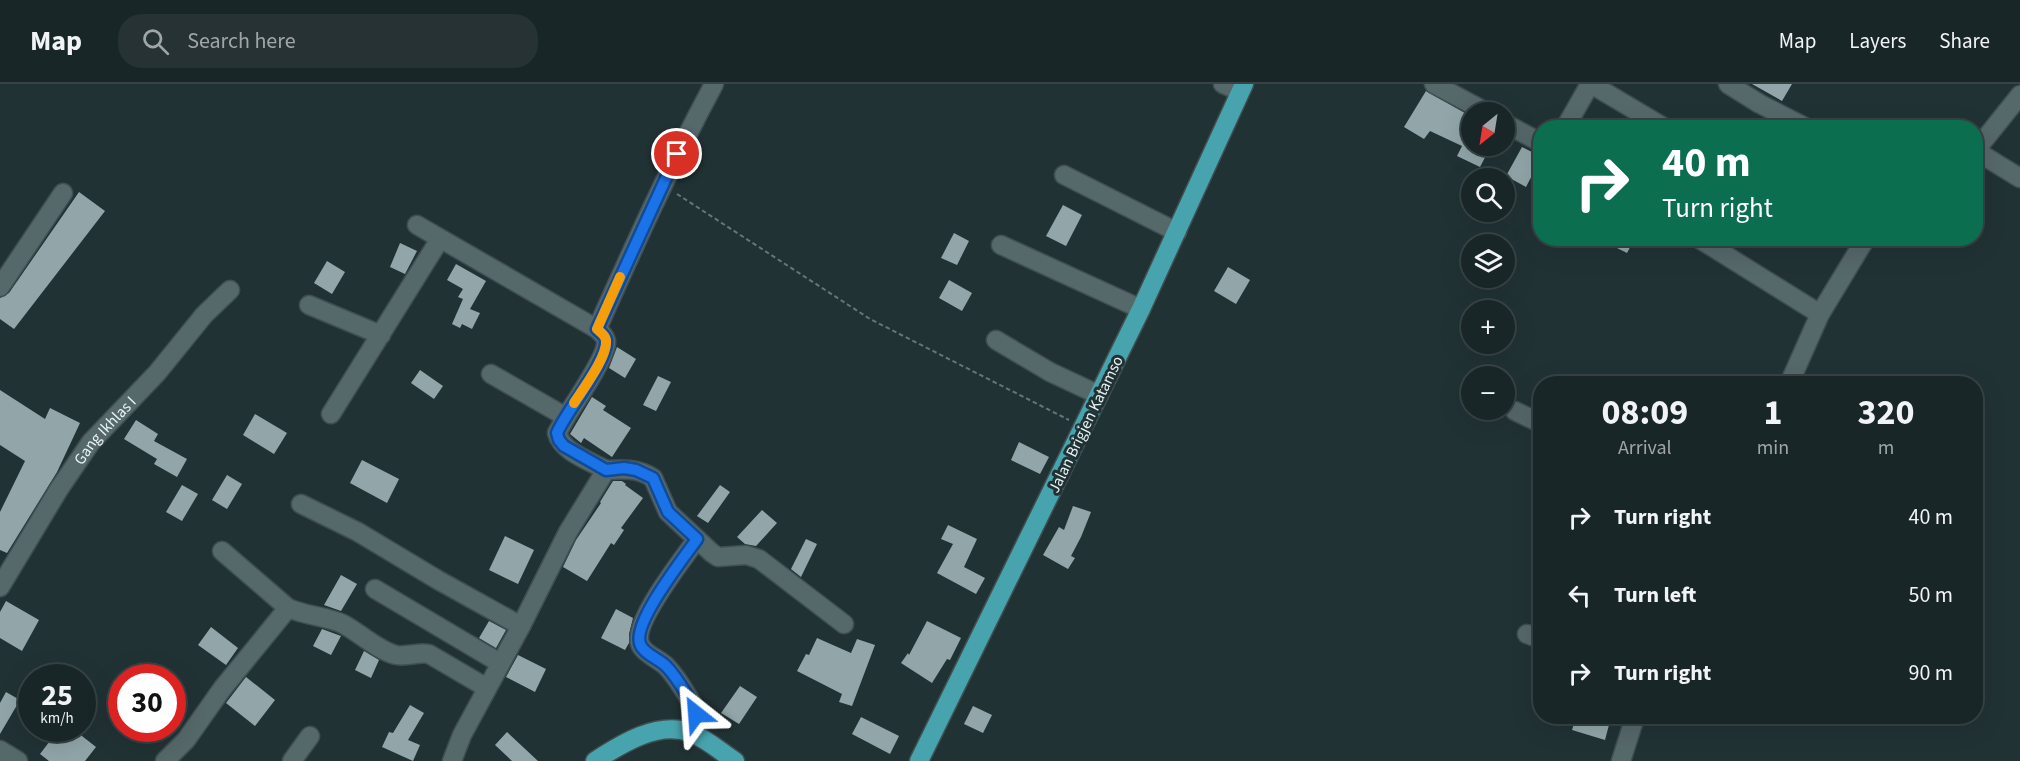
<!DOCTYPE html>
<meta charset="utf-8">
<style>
body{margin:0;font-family:"Source Sans 3",sans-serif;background:#263234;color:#f1f3f6;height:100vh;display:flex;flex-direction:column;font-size:22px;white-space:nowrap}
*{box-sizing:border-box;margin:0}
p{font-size:20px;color:#9fa5a8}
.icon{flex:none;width:33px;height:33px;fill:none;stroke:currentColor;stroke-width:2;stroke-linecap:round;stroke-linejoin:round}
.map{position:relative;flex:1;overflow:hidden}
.side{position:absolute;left:1533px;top:292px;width:450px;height:348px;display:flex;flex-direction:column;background:#192628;border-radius:24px;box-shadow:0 6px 24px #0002,0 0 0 2px #374345}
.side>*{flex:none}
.hud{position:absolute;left:1533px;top:36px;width:450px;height:126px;border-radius:24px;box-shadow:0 6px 24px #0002,0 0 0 2px #374345;background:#0b6e4f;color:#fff;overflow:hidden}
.needle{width:39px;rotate:210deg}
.tools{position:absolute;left:1461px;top:18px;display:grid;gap:12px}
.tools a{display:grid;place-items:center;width:54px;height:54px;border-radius:50%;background:#192628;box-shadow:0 6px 24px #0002,0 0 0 2px #374345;font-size:30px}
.speed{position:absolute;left:18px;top:580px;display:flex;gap:12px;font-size:30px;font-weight:700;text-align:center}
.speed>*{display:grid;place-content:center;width:78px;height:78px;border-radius:50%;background:#192628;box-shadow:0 6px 24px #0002,0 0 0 2px #374345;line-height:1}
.speed small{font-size:15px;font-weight:400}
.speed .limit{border:9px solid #d22;background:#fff;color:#111}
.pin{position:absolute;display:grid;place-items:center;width:51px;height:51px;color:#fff;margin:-26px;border:3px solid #fff;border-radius:50%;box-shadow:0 2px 6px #0007}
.me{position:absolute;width:66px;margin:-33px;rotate:332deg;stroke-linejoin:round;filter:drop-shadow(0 0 4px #0008)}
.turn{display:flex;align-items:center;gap:21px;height:126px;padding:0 30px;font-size:27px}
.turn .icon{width:78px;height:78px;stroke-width:2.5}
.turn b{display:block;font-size:42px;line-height:51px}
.eta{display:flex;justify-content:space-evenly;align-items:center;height:102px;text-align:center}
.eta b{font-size:36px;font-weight:700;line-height:42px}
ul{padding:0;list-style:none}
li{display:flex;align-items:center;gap:18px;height:78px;padding:0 30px}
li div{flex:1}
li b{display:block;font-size:22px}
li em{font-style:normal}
header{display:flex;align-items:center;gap:36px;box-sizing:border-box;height:84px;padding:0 30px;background:#192628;border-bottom:2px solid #374345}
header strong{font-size:28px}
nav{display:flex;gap:33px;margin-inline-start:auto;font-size:21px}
.search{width:420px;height:54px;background:#263234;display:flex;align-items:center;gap:15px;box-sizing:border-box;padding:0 21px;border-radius:24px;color:#9fa5a8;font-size:22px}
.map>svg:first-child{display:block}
</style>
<header>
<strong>Map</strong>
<div class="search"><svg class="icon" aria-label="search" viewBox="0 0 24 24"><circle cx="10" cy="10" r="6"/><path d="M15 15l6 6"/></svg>Search here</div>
<nav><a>Map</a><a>Layers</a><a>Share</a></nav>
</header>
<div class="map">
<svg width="2020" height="677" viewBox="0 0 2020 677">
<rect width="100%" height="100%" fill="#213235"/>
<path fill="#92a6a9" d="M1752 0H1792L1782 17Z
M1426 7 1472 33V62H1491L1480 83 1457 72 1462 62 1430 47 1424 55 1404 43Z
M1522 63 1540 72V76L1526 103 1506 92Z
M79 108 105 127 14 245 0 235V214L9 209Z
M1063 121 1082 131 1066 162 1046 152Z
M954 149 969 157 957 181 941 174Z
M1597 154H1635L1627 169Z
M400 159 417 167 405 190 390 183Z
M327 177 345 188 332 210 314 199Z
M456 180 486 197 470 225 480 229 472 245 462 240 460 244 452 240 463 215 458 213 463 205 447 196Z
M1228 183 1250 196 1236 220 1214 207Z
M949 196 972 209 962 227 939 214Z
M617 263 636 275 625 294 609 284Z
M420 286 443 302 434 315 411 299Z
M658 292 671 298 656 327 643 321Z
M0 306 45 335 50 324 80 339 57 388 7 469 0 466V428L25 377 0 361Z
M592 313 606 322 603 326 631 344 612 373 584 354 581 359 570 350Z
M255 330 287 349 274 370 243 351Z
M136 336 158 350 154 357 187 375 177 393 154 380 157 375 124 355Z
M1019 358 1049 373 1040 390 1011 376Z
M362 376 399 395 387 419 350 399Z
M227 391 242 400 227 425 212 416Z
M613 397H622L626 400 625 401 643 414 621 444 624 446 614 461 611 459 587 497 563 483 576 456 601 419 600 418Z
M182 401 198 410 182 437 166 428Z
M720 401 730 408 708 439 697 432Z
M1073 422 1091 428 1081 453 1071 472 1075 474 1068 485 1043 471 1059 443 1064 446Z
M762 426 777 439 756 462 745 460 737 453Z
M948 441 977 455 964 483 985 494 976 510 937 489 953 460 941 455Z
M505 452 534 466 518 500 489 486Z
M806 455 817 460 801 493 791 485Z
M341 491 357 500 341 527 324 521Z
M6 517 39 536 22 567 0 554V528Z
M616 525 633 534 629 550V559L625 566 601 554Z
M489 537 506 546 496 564 479 554Z
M927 537 961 554 950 576 947 575 932 599 901 579 908 569 909 571Z
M211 543 238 564 226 581 198 561Z
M322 545 341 552 331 571 313 562Z
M817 554 851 569 857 555 875 561 852 622 839 618 842 610 797 587 806 570 809 571Z
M364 567 379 576 371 594 355 586Z
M518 571 546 585 535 608 506 593Z
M246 593 275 616 255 642 226 619Z
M740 602 757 613 739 640 721 629Z
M6 608 20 616 0 650V619Z
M410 621 424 629 408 656 420 661 413 677 382 663 389 648 393 649Z
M973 622 992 631 983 649 964 640Z
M861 633 899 652 890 670 852 650Z
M1576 633H1597L1610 637 1605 656 1572 646Z
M59 645H73L96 663 85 677H49L40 670Z
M507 648 538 677H512L495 661Z"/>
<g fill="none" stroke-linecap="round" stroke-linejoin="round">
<g stroke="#3f4e50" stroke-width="21">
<g id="minor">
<path d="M1223 0 1240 7"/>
<path d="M1434 0 1486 28"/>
<path d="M1591 0 1665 44"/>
<path d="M1728 0 1760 20 1807 44"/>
<path d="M1504 39 1540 58"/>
<path d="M1565 44 1590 0"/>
<path d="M1976 66 2020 11"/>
<path d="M1976 67 2020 94"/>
<path d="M1064 91 1177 148"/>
<path d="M417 141 597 245C601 249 605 251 606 257 608 271 575 318 566 333"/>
<path d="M1698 154 1820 230 1789 300"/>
<path d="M1001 161 1141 225"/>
<path d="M0 203 63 109"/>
<path d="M309 221 381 251"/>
<path d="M1820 230 1866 154"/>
<path d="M597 245C634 162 671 80 714 0"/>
<path d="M996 256 1050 288 1099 311"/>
<path d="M491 290 566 333 557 349C562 368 590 377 606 386"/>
<path d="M1515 327 1540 339"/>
<path d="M331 330 440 155"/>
<path d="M301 420 358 448 438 496 521 542"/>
<path d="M222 467 288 524"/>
<path id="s1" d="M0 503 59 405 91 358 157 289 204 231 230 206"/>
<path d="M375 505 500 579"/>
<path d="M1527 550 1540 555"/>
<path d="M692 649 696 630 695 624C686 610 678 594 666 582 659 575 646 571 641 562 629 542 684 474 697 455"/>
<path d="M0 666 18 677"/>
<path d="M165 677 186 656 222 605 288 524C306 532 326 532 343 540 360 549 377 566 396 571 406 573 418 568 429 570L487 604"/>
<path d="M292 677 310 652"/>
<path d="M452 677 462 651 521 542 568 448 606 386C623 385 638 384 653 394L668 428 712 469 718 473 746 471 759 475 844 540"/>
<path d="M1621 677 1635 633"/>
</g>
</g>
<g stroke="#3f4e50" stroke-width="21">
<path id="major" d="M595 677C621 660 659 636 691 649 707 655 721 668 735 677
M919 677 1141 225 1244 0"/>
</g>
<path stroke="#677578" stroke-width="2" stroke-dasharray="4.5 3" stroke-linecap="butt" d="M677 110 870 235 1069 336"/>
<use href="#minor" stroke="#55686a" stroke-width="18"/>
<use href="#major" stroke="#47a3ad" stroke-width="18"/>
</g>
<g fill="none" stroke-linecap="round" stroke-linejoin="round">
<g stroke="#114b97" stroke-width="15">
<path id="route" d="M677 70 597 245C601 249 605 251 606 256 609 276 566 327 557 349L559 356 564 362 606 386 624 384 636 386 653 394 668 428 697 455C684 474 629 542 641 562 646 571 659 575 666 582 678 594 686 610 695 624L696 630"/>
</g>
<use href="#route" stroke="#1a73e8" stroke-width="10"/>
<path stroke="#f59e0b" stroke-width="10" d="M574 319C583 305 608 272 606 256 605 251 601 249 597 245L620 193"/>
</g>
<g text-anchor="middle" stroke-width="6" stroke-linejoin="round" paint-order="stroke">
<g font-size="16" fill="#e8f2f4" stroke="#213235">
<text transform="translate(1085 340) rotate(-64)" y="6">Jalan Brigjen Katamso</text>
<text dy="6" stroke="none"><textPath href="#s1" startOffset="189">Gang Ikhlas I</textPath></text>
</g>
</g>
</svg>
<div class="tools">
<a><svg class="needle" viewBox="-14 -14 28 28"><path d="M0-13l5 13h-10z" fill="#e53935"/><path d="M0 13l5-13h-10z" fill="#9fa5a8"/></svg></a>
<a><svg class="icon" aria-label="search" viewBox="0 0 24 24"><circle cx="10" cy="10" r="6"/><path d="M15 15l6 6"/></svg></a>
<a><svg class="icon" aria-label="layers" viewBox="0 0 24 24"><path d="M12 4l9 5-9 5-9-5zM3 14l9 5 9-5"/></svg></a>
<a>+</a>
<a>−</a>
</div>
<div class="speed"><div>25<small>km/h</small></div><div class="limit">30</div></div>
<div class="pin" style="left:677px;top:70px;background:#d93025"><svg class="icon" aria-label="arrive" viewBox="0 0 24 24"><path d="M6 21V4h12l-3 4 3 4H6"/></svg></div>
<svg class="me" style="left:696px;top:630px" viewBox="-20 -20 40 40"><path d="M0-17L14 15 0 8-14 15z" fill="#1a73e8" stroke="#fff" stroke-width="4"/></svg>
<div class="hud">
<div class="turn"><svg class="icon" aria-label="right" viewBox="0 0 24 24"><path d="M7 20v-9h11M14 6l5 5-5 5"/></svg><div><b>40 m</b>Turn right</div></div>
</div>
<section class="side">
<div class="eta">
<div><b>08:09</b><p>Arrival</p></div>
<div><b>1</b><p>min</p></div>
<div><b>320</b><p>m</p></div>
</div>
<ul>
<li><svg class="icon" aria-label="right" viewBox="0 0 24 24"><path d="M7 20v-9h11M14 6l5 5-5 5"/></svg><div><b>Turn right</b></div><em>40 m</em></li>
<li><svg class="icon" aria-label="left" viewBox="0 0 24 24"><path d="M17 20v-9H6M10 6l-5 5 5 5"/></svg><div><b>Turn left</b></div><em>50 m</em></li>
<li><svg class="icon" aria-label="right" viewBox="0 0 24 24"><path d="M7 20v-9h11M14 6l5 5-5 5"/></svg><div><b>Turn right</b></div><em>90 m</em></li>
</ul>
</section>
</div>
